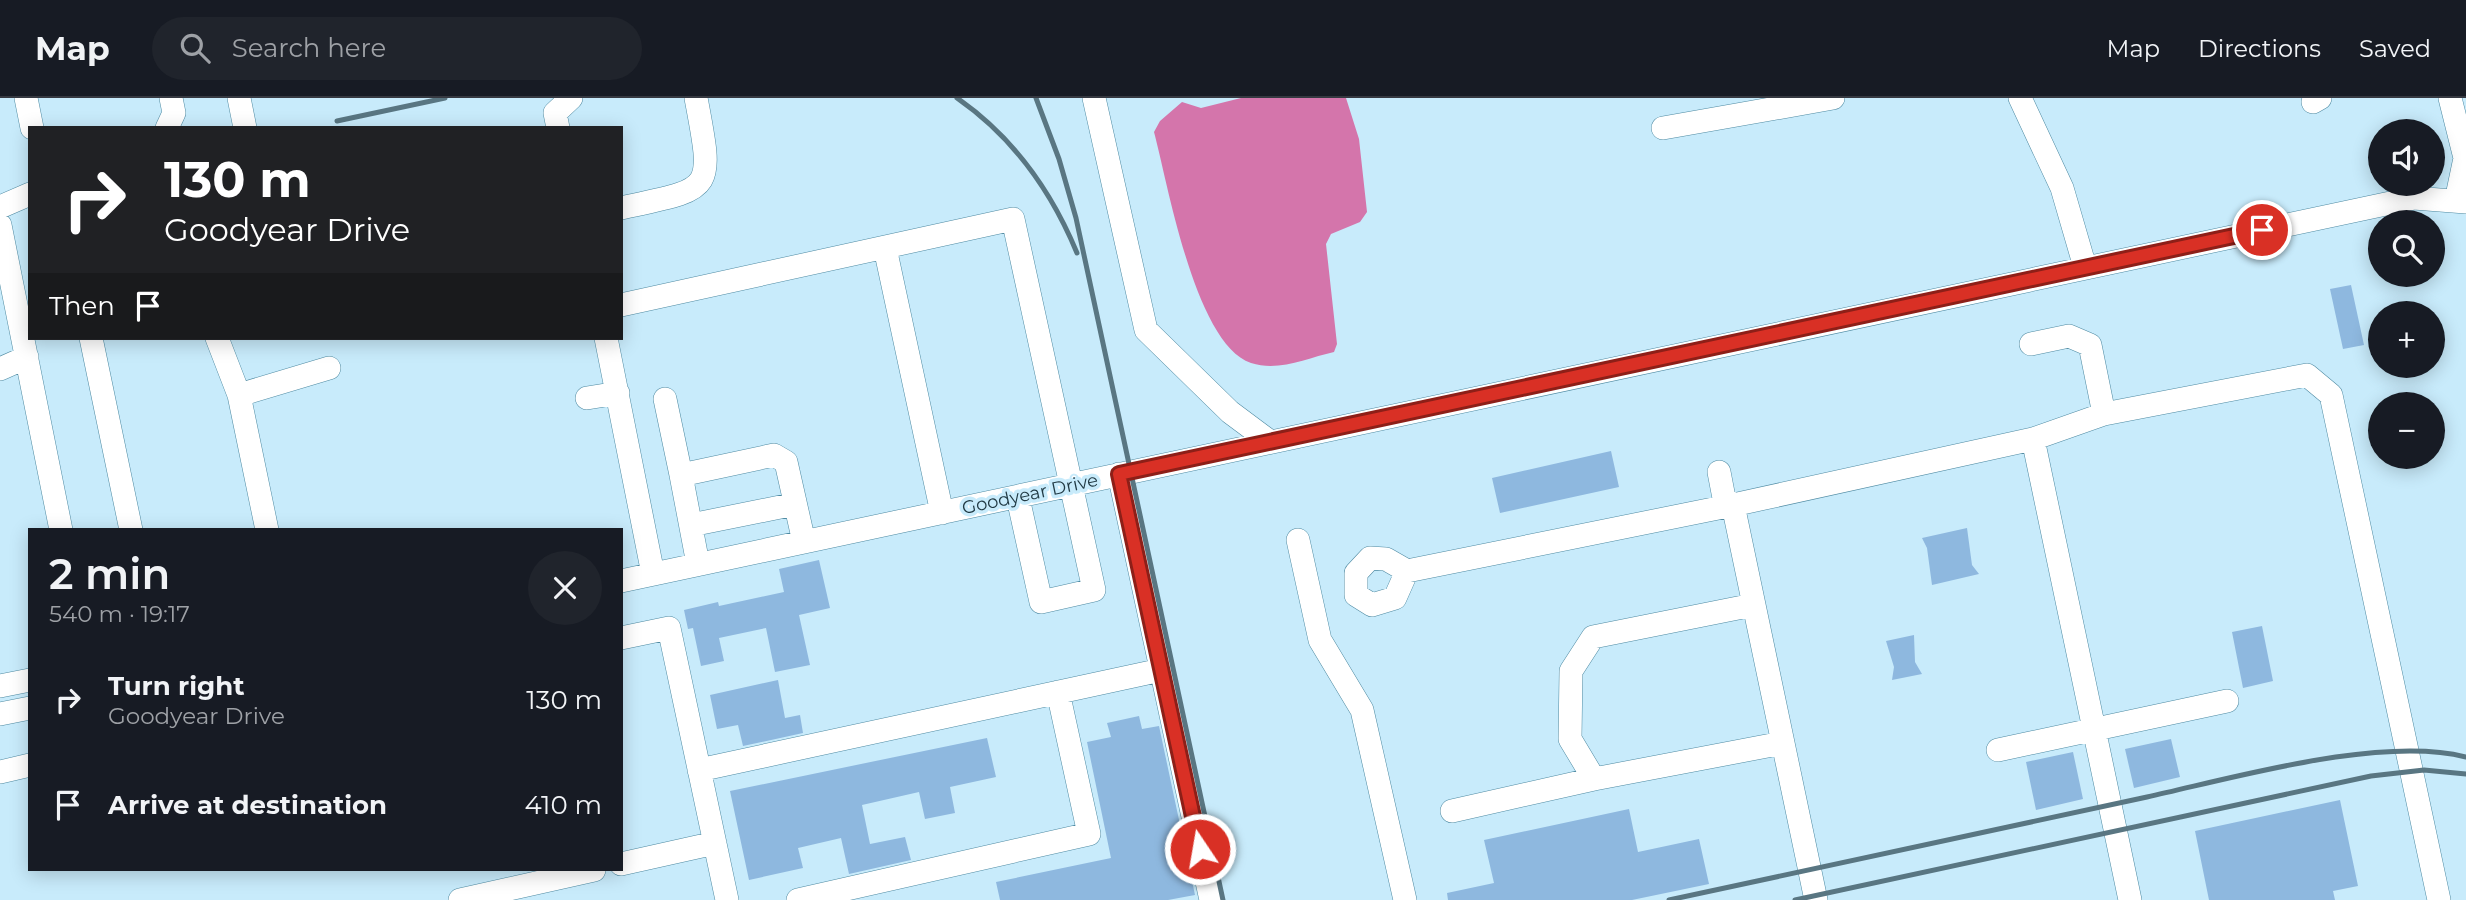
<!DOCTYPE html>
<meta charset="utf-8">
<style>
body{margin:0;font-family:Montserrat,sans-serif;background:#20242c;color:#f1f3f6;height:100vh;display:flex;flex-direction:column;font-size:26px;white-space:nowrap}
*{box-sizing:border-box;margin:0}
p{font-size:23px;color:#9ea1a6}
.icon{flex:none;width:38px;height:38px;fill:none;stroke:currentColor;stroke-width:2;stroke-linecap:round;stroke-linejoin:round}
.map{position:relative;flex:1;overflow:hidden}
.side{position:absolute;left:28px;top:430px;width:595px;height:343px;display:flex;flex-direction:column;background:#171b24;border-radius:0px;box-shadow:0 4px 18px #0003}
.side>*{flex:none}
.hud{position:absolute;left:28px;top:28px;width:595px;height:214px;border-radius:0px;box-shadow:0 4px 18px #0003;background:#202124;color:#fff;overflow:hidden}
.fabs{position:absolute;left:2368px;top:21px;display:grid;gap:14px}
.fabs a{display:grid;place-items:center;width:77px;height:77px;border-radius:50%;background:#171b24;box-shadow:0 4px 18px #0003;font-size:35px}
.pin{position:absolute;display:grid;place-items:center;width:60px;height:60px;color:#fff;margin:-30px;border:4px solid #fff;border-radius:50%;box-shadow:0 2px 7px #0007}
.me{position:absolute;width:77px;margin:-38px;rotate:348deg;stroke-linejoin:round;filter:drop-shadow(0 0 5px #0008)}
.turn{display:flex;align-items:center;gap:24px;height:147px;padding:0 21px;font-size:32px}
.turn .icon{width:91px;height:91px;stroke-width:2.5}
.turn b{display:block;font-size:49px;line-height:60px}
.then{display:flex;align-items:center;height:66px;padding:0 21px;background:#0003;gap:14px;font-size:26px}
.round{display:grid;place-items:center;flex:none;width:74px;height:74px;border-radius:37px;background:#20242c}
.head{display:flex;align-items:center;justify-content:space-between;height:119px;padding:0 21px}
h1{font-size:42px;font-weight:600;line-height:52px}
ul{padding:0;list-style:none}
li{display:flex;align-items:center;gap:21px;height:105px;padding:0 21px}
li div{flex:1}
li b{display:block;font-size:26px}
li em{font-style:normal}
header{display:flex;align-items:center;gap:42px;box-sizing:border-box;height:98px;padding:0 35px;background:#171b24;border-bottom:2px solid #363941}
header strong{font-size:33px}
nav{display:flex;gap:38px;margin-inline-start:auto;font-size:24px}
.search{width:490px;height:63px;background:#20242c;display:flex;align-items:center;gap:18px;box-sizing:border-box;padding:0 24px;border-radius:38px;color:#9ea1a6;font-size:26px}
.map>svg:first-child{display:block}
</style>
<header>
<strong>Map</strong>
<div class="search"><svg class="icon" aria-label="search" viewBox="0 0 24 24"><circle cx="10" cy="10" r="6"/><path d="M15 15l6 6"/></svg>Search here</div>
<nav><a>Map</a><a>Directions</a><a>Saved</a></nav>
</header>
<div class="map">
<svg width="2466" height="802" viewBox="0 0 2466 802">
<rect width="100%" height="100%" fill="#c8ebfb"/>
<path fill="#d475ab" d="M1241 0H1346L1359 41 1367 114 1360 124 1331 136 1326 146 1337 246 1334 254C1307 260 1279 274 1251 265 1195 246 1168 86 1154 34L1160 23 1182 4 1201 10Z"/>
<path fill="#8eb8df" d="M2351 187 2364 247 2343 251 2330 191Z
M1611 353 1619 389 1500 415 1492 380Z
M1967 430 1972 467 1979 476 1932 487 1927 450 1922 440Z
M819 462 830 510 799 517 810 567 775 574 766 530 719 540 724 563 701 568 693 530 688 531 684 512 718 504 719 508 784 494 779 471Z
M2262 528 2273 583 2243 590 2232 534Z
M1914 537 1915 564 1922 576 1892 582 1894 569 1886 543Z
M778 582 785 620 800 617 803 635 743 648 738 627 717 631 710 597Z
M1139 618 1142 631 1159 628 1195 797 1168 802H1000L996 784 1111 760 1087 644 1111 639 1107 625Z
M987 640 996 679 950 689 955 715 925 721 919 694 862 707 870 746 905 739 911 762 849 776 841 740 798 750 803 770 749 782 730 693Z
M2171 641 2180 679 2134 690 2125 651Z
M2073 654 2083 701 2036 712 2026 664Z
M2340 702 2358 788 2333 793 2335 802H2209L2195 733Z
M1629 711 1638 754 1699 741 1709 786 1632 802H1448L1447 795 1494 785 1484 742Z"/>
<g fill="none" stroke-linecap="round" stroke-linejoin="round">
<g stroke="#4e8aa2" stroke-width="24">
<path id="minor" d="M26 0 32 30
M239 0 245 30
M1094 0 1146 232 1230 314 1269 343
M2020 0 2062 90 2085 169
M2450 0 2465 60 2456 103
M2313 4 2320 0
M167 30 174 15 171 0
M558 30 555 15 571 0
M1663 30 1833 0
M0 109 30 96
M621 110C714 90 714 95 696 0
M0 127 61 432
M885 150 942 415
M621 207 1013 121 1094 492 1041 504 1018 400
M91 240 131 432
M217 240 239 297 267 432
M606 240 653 476
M2031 246 2069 238 2090 247 2104 316
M0 271 27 259
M239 297 329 270
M587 300 618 295
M665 301 681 377 774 357 786 364 804 444
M2033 341 2130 802
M1719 374 1724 400 1733 407 1816 802
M1119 376 1211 802
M681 377 698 466
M691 427 795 406
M1298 442 1320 542 1362 612 1405 802
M1370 460 1386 461 1407 473 1395 500 1372 507 1356 497V475Z
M1407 473 1733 407 2033 341 2104 316 2307 277 2331 297 2439 802
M621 483 2414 100 2466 104
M1753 507 1593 539 1571 573 1570 641 1594 681 1783 645
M621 540 669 530 727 802
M0 588 30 582
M0 616 30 610
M1998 652 2227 603
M699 672 1161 572
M0 674 30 667
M1452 713 1594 681
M621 766 715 745
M460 802 594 772
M798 802 1089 736 1058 594"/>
</g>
<use href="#minor" stroke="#fff" stroke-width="23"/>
<path stroke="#597682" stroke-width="5" d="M957 0C1013 39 1051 92 1077 155
M1036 0 1059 61 1076 120 1223 802
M337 23 445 0
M1669 802C1829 768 1988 733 2147 699 2234 680 2381 637 2466 659
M1795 802 2371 678 2424 672 2466 676"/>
</g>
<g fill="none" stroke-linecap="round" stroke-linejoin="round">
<g stroke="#8d1f18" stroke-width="18">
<path id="route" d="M1200 751 1119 376 2262 132"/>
</g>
<use href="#route" stroke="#d93025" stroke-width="12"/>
</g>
<g text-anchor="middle" stroke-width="7" stroke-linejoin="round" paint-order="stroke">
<g font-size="18" fill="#213a44" stroke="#c8ebfb">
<text transform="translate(1030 396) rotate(-12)" y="6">Goodyear Drive</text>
</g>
</g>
</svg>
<div class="fabs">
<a><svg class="icon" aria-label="sound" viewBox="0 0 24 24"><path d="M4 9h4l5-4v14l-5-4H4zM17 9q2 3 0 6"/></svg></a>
<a><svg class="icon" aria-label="search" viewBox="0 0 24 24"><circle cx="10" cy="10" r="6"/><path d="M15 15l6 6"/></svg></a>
<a>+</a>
<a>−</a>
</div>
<div class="pin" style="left:2262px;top:132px;background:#d93025"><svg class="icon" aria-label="arrive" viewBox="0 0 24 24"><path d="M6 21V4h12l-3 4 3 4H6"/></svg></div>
<svg class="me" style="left:1200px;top:751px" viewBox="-20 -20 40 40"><circle r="17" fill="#d93025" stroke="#fff" stroke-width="3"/><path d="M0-11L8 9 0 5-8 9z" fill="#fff"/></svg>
<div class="hud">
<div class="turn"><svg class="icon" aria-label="right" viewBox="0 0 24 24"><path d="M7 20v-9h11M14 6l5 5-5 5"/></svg><div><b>130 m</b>Goodyear Drive</div></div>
<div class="then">Then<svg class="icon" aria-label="arrive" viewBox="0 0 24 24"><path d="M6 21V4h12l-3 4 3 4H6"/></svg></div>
</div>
<section class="side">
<div class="head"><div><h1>2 min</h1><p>540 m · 19:17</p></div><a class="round"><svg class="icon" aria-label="close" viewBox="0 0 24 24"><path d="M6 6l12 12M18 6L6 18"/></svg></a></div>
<ul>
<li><svg class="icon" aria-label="right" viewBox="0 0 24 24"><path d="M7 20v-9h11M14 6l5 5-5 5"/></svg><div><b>Turn right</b><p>Goodyear Drive</p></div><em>130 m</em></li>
<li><svg class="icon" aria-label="arrive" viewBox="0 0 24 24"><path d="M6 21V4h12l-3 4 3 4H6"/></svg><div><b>Arrive at destination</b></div><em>410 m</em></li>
</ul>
</section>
</div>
